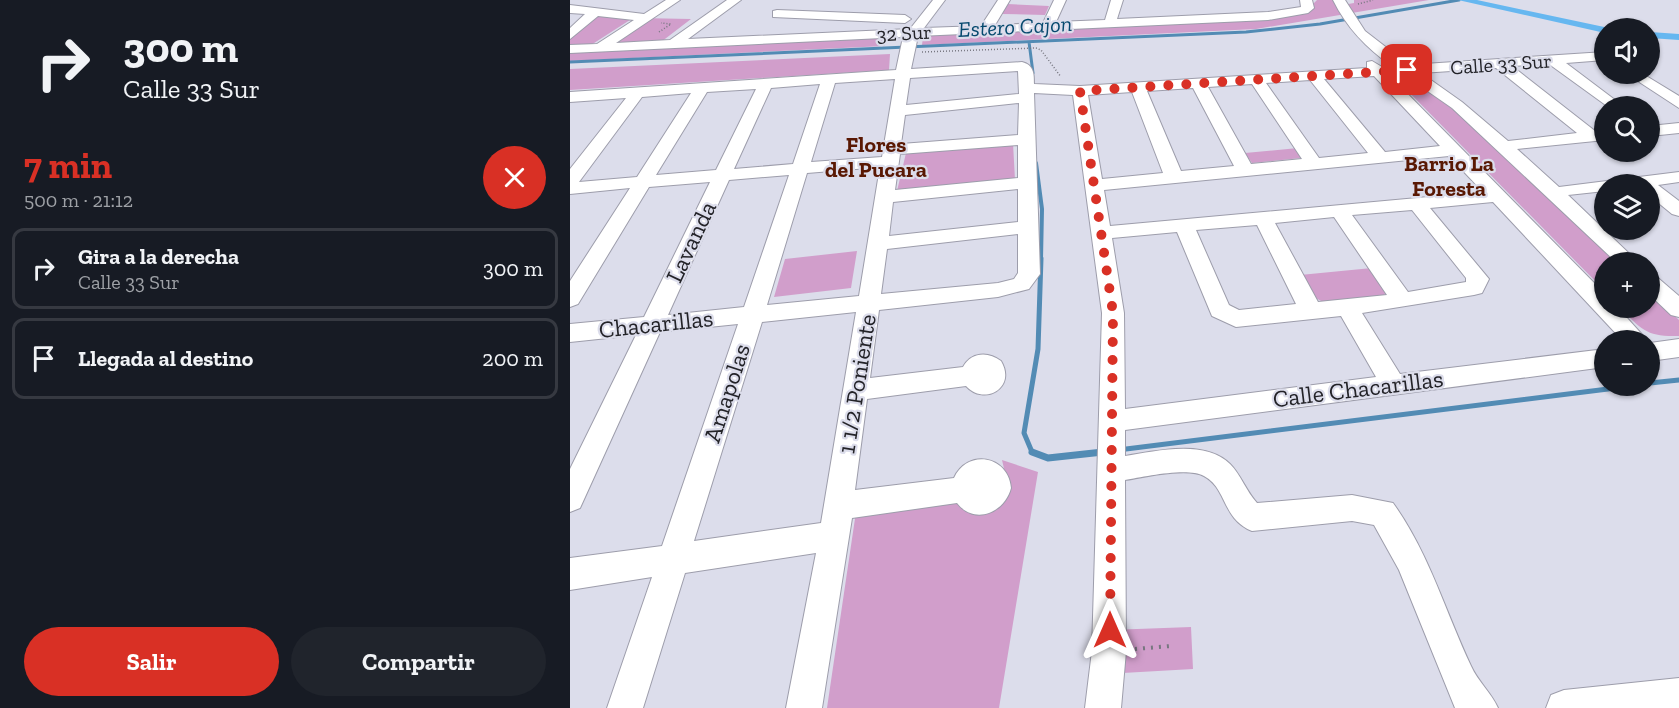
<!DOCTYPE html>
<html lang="es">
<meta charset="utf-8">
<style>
body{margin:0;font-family:"Zilla Slab",serif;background:#20242c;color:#f1f3f6;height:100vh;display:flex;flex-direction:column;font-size:22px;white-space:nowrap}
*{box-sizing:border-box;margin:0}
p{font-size:20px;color:#9ea1a6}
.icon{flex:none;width:33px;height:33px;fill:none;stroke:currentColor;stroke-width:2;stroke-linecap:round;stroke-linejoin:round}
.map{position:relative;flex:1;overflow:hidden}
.sheet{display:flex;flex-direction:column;background:#171b24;width:570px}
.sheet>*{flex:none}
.hud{background:#171b24;color:#f1f3f6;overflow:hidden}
.buttons{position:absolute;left:1024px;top:18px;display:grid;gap:12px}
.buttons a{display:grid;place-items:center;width:66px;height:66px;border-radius:50%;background:#171b24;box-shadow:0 2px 4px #0004;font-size:30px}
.pin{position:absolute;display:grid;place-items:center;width:51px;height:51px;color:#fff;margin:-26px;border-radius:12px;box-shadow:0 3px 9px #0006}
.me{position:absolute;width:66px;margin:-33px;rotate:0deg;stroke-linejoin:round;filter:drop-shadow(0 0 4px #0008)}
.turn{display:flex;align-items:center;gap:21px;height:126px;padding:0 24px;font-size:27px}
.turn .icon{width:78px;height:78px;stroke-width:2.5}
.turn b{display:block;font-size:42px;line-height:51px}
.round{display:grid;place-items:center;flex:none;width:63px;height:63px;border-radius:32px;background:#20242c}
.headline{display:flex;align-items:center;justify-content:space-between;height:102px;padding:0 24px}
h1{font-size:36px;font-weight:700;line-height:45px;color:#d93025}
.primary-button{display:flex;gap:12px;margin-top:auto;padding:12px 24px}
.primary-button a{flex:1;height:69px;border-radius:36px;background:#d93025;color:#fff;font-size:24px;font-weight:700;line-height:69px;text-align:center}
.primary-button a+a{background:#20242c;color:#f1f3f6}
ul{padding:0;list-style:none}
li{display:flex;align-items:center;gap:18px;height:81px;margin:0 12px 9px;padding:0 12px;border:3px solid #363941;border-radius:12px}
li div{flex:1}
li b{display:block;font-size:22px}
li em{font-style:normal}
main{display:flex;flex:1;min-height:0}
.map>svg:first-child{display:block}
</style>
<main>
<section class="sheet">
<div class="hud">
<div class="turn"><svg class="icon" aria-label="right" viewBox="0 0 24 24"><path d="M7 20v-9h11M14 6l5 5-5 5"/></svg><div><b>300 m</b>Calle 33 Sur</div></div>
</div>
<div class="headline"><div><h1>7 min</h1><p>500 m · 21:12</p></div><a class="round" style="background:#d93025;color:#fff"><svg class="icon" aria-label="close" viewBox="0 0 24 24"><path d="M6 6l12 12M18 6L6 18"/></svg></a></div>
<ul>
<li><svg class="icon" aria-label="right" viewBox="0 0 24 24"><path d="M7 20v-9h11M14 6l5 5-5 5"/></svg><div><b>Gira a la derecha</b><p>Calle 33 Sur</p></div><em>300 m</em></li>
<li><svg class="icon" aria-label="arrive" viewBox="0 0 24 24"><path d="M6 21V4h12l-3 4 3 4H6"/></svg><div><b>Llegada al destino</b></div><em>200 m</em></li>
</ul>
<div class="primary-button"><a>Salir</a><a>Compartir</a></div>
</section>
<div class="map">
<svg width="1109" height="708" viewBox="0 0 1109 708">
<rect width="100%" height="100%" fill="#dcddeb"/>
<path fill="#d19ecb" d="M747 0H765L767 6 784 3V0H859L686 29 352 45 353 36 704 16 742 5Z
M437 4 479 6 475 15 432 14Z
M26 14 63 18 21 45 0 46V38Z
M69 18 121 19 91 42 28 43Z
M310 37 315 46 0 61V51Z
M320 54 319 70 0 90V69Z
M831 75 837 76 892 116 1048 262H1035V291L823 76Z
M443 143 445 180 327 191 336 153Z
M728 148 733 155 731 158 682 163 675 153Z
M287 251 281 288 204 297 215 259Z
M802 268 816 293 811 298 753 302 742 296 730 275Z
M1080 292 1109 320V336C1077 337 1072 330 1050 308H1080Z
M432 460 468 472 429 708H257L287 505 436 477Z
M621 627 623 669 535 674 540 630Z"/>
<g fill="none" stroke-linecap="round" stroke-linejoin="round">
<path stroke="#528bb4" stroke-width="3" d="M459 42 463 73
M0 62 676 32 750 24 889 0"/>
<path stroke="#528bb4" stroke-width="4" d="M466 163 472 209 471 259"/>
<path stroke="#528bb4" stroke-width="5" d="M1080 383 1109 380
M548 450 1062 386
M465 453 462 452 454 433 468 349 471 258
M522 453 533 452"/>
<path stroke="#528bb4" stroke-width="7" d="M462 452 478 458 533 452"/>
<path fill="#66b7f0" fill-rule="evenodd" d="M888 0H907L1039 28H1035V33Z
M1080 32 1109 34V40L1080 38Z"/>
<g stroke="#9d9dab" stroke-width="2">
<path id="minor" d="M96 0H110L46 43 100 40 157 0H171L118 39 340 29 363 0H375L354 28 411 26 428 0H440L425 25 473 23 484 0H496L486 22 535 20 541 0H553L547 19 698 12 731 7 730 0H742L744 8 738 13 698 20 348 36 341 69 452 62C464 65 464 74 464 84L510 86 797 68V62L802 61 812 67 822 66C796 48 777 28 763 0H775L795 31 839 65 1035 52V60L996 63 1053 106H1037L979 64 942 66 1025 131 1035 132V140L947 149 989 187 1109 172V182L1088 185 1109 201V216L1102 214 1080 196V184H1035V191L998 195 1068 262H1046L882 108 833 74 819 75 1035 294V308H1048L1077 340H1052L923 202 860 208 919 279 912 293 904 295 792 313 830 374 1035 349V367L555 430V456C586 451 635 439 660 464 671 475 676 491 687 503L782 495 823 503C859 553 875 611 901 666 908 682 921 692 928 708H885L829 570 804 525 782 521 682 531C652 519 657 488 634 476 617 467 574 477 555 480L556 651 551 708H515L522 651 532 313 503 95 464 93 470 274 459 289 428 297 309 310 300 378 393 367C401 352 418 351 431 361 447 388 414 406 396 386L297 399 285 490 384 478C397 449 438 455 441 488 435 512 405 526 387 503L282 518 252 708H216L246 553 115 573 73 708H37L82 577 0 590V558L92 546 168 324 90 332 10 508 0 512V469L66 335 0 342V324L74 317 140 182 79 187 8 304 0 307V281L60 188 0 194V169L56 98 0 102V92L326 70 333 37 0 53V45L27 44 64 20 28 16 0 39V28L15 14 0 13V5L74 14ZM926 68 1007 133 938 141 892 102 851 73ZM448 71 449 94 336 105 340 78ZM804 76 870 146 815 152 754 79ZM325 79 312 157 241 162 265 83ZM740 80 798 153 749 158 696 83ZM250 84 223 164 164 169 201 88ZM682 84 732 159 681 164 638 87ZM623 88 664 166 611 171 577 91ZM186 89 146 170 86 175 137 92ZM562 92 593 173 532 179 518 95ZM121 93 67 177 9 182 72 97ZM449 103 448 135 331 144 335 115ZM448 145V178L325 190 330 154ZM879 156 913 192 540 226 534 190ZM310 167 289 296 197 305 237 173ZM219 175 174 307 98 315 159 180ZM448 189V222L319 236 323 202ZM842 210 896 278V282L838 292 782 215ZM764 217 817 295 748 302 705 223ZM687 225 726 304 669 310 659 305 626 230ZM607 232 642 316 666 327 771 316 806 377 555 409 554 313 542 238ZM448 234V273L444 279 428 283 311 294 317 249ZM286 312 251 523 124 541 192 322Z
M207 10 335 15 341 19 335 23 203 17V11Z
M1057 74H1073L1109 96V108Z
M1109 123V133L1080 136V126Z
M1080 276 1088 278 1109 296V317L1101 315 1080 295Z
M1109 339V357L1080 361V343Z
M1109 678V708H976L981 695 994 690Z"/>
</g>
<path stroke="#777780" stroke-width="1.5" stroke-dasharray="1 2" stroke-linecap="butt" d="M788 4 803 0
M89 32 101 24 91 23
M352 52 466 48 471 50 491 77"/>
<path stroke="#777780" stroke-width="4" stroke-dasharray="2 6" stroke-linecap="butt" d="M565 649 601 646"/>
<use href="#minor" fill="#fff" fill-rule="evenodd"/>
</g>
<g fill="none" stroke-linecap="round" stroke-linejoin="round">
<path stroke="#d93025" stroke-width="10" stroke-dasharray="0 18" d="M540 630 543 313 510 91 837 70"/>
</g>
<g text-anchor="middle" stroke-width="4.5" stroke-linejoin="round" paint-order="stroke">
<g font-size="20" fill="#232328" stroke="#dcddeb">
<text transform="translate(334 33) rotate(-3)" y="7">32 Sur</text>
<text transform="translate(931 64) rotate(-4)" y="7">Calle 33 Sur</text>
</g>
<g font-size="22" font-style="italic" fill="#06496e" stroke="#dcddeb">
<text transform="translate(445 26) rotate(-3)" y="8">Estero Cajon</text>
</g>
<g font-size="22" font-weight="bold" fill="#591803" stroke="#dcddeb">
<text x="306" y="152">Flores<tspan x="306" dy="25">del Pucara</tspan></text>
<text x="879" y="171">Barrio La<tspan x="879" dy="25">Foresta</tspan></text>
</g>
<g font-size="24" fill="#232328" stroke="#dcddeb">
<text transform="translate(121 242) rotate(-65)" y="8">Lavanda</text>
<text transform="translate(86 324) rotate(-6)" y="8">Chacarillas</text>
<text transform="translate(287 384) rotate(-81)" y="8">1 1/2 Poniente</text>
<text transform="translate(788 389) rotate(-7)" y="8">Calle Chacarillas</text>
<text transform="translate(157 393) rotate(-72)" y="8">Amapolas</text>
</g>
</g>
</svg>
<div class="buttons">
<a><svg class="icon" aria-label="sound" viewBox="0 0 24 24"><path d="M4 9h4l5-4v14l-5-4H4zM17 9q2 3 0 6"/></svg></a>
<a><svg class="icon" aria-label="search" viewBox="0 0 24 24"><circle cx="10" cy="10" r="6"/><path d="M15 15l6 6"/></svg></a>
<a><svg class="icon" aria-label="layers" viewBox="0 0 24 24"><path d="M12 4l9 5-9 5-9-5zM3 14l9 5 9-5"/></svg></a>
<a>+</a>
<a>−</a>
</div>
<div class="pin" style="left:837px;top:70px;background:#d93025"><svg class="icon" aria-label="arrive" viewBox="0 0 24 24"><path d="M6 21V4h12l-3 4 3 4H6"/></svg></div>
<svg class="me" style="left:540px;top:630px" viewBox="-20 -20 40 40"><path d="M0-17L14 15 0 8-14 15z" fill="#d93025" stroke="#fff" stroke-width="4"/></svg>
</div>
</main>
